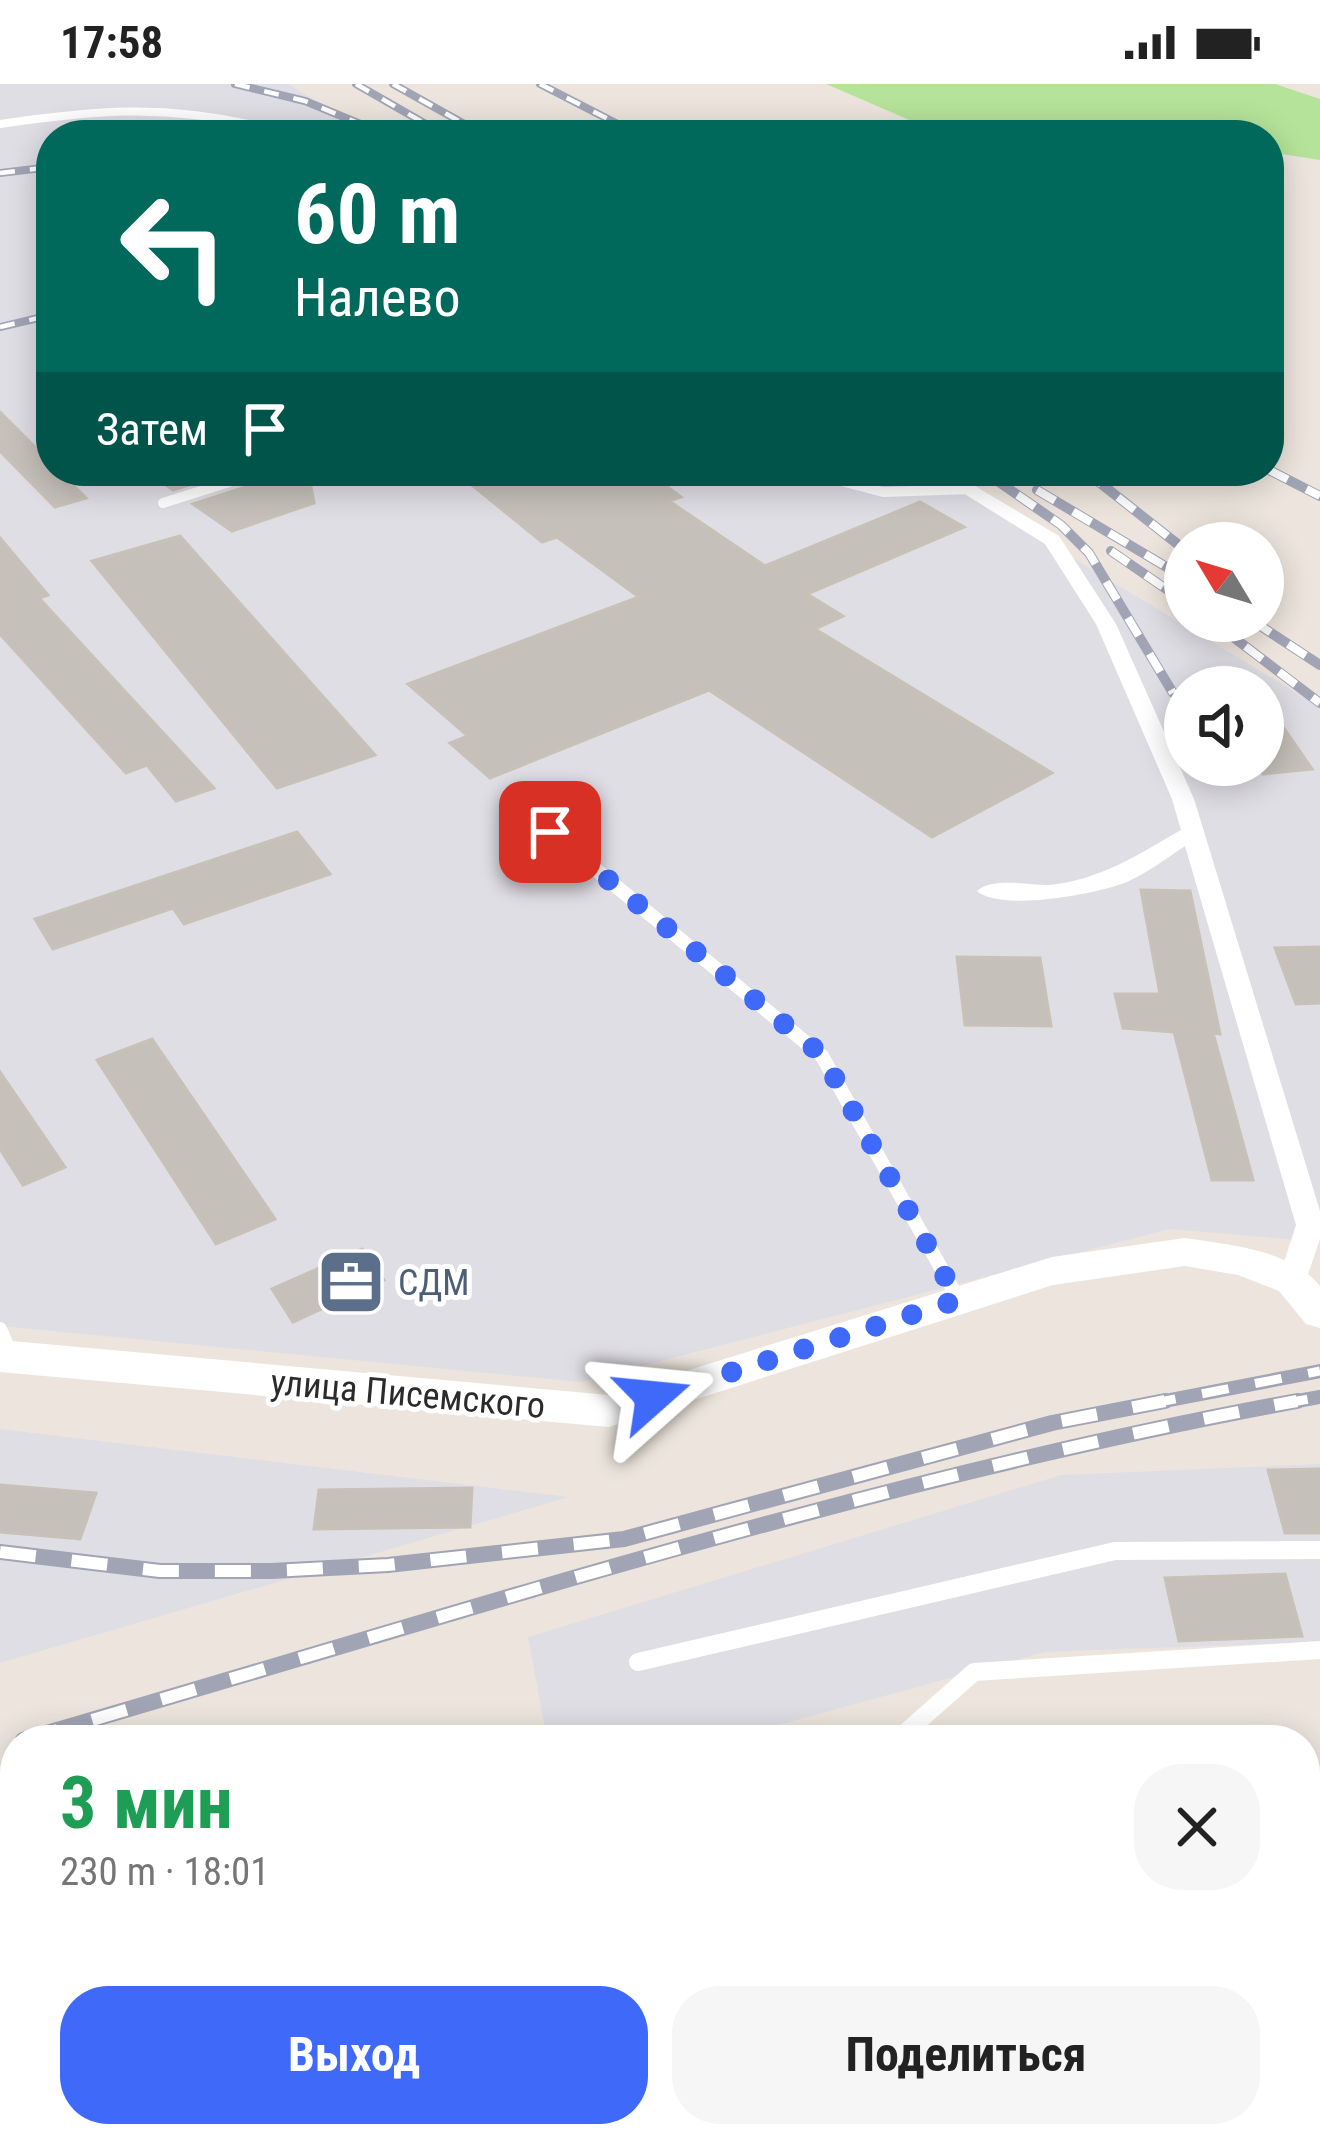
<!DOCTYPE html>
<html lang="ru">
<meta charset="utf-8">
<style>
body{margin:0;font-family:"Roboto Condensed",sans-serif;background:#f6f6f6;color:#222;height:100vh;display:flex;flex-direction:column;font-size:45px;white-space:nowrap}
*{box-sizing:border-box;margin:0}
p{font-size:39px;color:#767676}
.icon{flex:none;width:66px;height:66px;fill:none;stroke:currentColor;stroke-width:2;stroke-linecap:round;stroke-linejoin:round}
.map{position:relative;flex:1;overflow:hidden}
.details{position:absolute;left:0px;top:1641px;width:1320px;height:423px;display:flex;flex-direction:column;background:#fff;border-radius:48px 48px 0 0;box-shadow:0 6px 30px #0003}
.details>*{flex:none}
.hud{position:absolute;left:36px;top:36px;width:1248px;height:366px;border-radius:48px;box-shadow:0 6px 30px #0003;background:#00695c;color:#fff;overflow:hidden}
.needle{width:78px;rotate:308deg}
.tools{position:absolute;left:1164px;top:438px;display:grid;gap:24px}
.tools a{display:grid;place-items:center;width:120px;height:120px;border-radius:50%;background:#fff;box-shadow:0 6px 30px #0003;font-size:60px}
.pin{position:absolute;display:grid;place-items:center;width:102px;height:102px;color:#fff;margin:-51px;border-radius:24px;box-shadow:0 6px 18px #0006}
.me{position:absolute;width:132px;margin:-66px;rotate:72deg;stroke-linejoin:round;filter:drop-shadow(0 0 9px #0008)}
.turn{display:flex;align-items:center;gap:42px;height:252px;padding:0 60px;font-size:54px}
.turn .icon{width:156px;height:156px;stroke-width:2.5}
.turn b{display:block;font-size:84px;line-height:102px}
.then{display:flex;align-items:center;height:114px;padding:0 60px;background:#0003;gap:24px;font-size:45px}
.round{display:grid;place-items:center;flex:none;width:126px;height:126px;border-radius:48px;background:#f6f6f6}
.head{display:flex;align-items:center;justify-content:space-between;height:204px;padding:0 60px}
h1{font-size:72px;font-weight:700;line-height:90px;color:#1e9e55}
.button{display:flex;gap:24px;margin-top:auto;padding:24px 60px}
.button a{flex:1;height:138px;border-radius:48px;background:#3e69f9;color:#fff;font-size:48px;font-weight:700;line-height:138px;text-align:center}
.button a+a{background:#f6f6f6;color:#222}
.status{display:flex;justify-content:space-between;align-items:center;height:84px;padding:0 60px;background:#fff;direction:ltr}
.status svg{height:33px;fill:currentColor}
.map>svg:first-child{display:block}
</style>
<div class="status"><b>17:58</b><svg viewBox="0 0 49 12"><path d="M0 12V9h3v3zM5 12V6h3v6zM10 12V3h3v9zM15 12V0h3v12zM26 1h20v11H26zM47 4h2v5h-2z"/></svg></div>
<div class="map">
<svg width="1320" height="2063" viewBox="0 0 1320 2063">
<rect width="100%" height="100%" fill="#ede5dd"/>
<path fill="#e0dee5" fill-rule="evenodd" d="M0 0H288L373 51H51V387H929L1320 623V1158L1170 1145 580 1298 0 1242ZM1185 603H1263V681H1185Z
M0 1345 569 1413 0 1579Z
M1320 1380V1558L1045 1568 749 1649 693 1656H547L528 1553 1061 1391Z"/>
<path fill="#b6e39a" d="M826 0H1275L1320 15V76L1269 68V51H944Z"/>
<path fill="#c5c0b9" stroke="#c8c1b7" stroke-width="3" d="M0 328 51 379V387H59L86 414 55 423 0 367Z
M147 387H232L173 406Z
M274 387H308L314 419 232 447 193 420 267 396Z
M517 387H646L681 413 669 417 765 482 920 418 964 443 807 510 843 532 815 545 1052 689 932 753 709 606 490 694 450 659 468 652 408 600 639 513 557 453 542 458 472 401Z
M180 452 375 671 277 704 92 477Z
M0 454 48 511 39 514 214 704 176 717 147 681 126 689 0 550Z
M1263 614 1312 685 1263 690Z
M297 748 330 790 184 840 173 824 53 865 35 835Z
M1141 806 1190 807 1220 950 1213 949 1253 1096H1212L1174 948 1123 944 1115 910H1160Z
M1320 863V919L1296 920 1275 864Z
M957 873 1040 874 1051 942 965 941Z
M152 955 275 1135 216 1160 97 976Z
M0 988 65 1083 23 1101 0 1065Z
M362 1165 384 1196 293 1238 272 1205Z
M1320 1385V1449H1285L1268 1386Z
M0 1401 96 1409 80 1455 0 1448Z
M472 1404 470 1443 314 1445 319 1406Z
M1285 1490 1302 1552 1179 1557 1165 1494Z"/>
<g fill="none" stroke-linecap="round" stroke-linejoin="round">
<path stroke="#fff" stroke-width="8" d="M0 40C95 26 163 20 258 42"/>
<path stroke="#fff" stroke-width="10" d="M803 387 883 408 970 405
M163 419 264 387
M550 748 559 755"/>
<path stroke="#fff" stroke-width="14" d="M555 752 822 972 959 1216
M0 1245 10 1268"/>
<path stroke="#fff" stroke-width="18" d="M638 1578 1115 1467 1320 1466
M897 1656 974 1588 1320 1566
M0 1744 15 1738
M944 2049 945 2063"/>
<path fill="#fff" fill-rule="evenodd" d="M970 399 1059 452 1116 540 1194 715 1320 1127V1155L1303 1205H1283L1278 1197 1296 1141 1185 762C1167 774 1147 789 1127 798 1098 810 1000 828 977 807 994 792 1028 802 1050 801 1100 796 1139 770 1181 746L1172 715 1096 540 1045 460 963 409V401Z"/>
<path fill="#fff" fill-rule="evenodd" d="M1185 1154C1230 1161 1289 1165 1320 1202V1244L1306 1240 1279 1207 1238 1191 1185 1182 1053 1201 609 1343 0 1288V1256L609 1311 1052 1173Z"/>
<g stroke="#a0a4b5" stroke-width="8">
<path id="rail-far3" d="M235 0 305 17 387 51
M356 0 445 51
M393 0 484 51
M540 0 639 51
M0 89 51 83
M0 243 51 231"/>
</g>
<g stroke="#a0a4b5" stroke-width="10">
<path id="rail-far2" d="M1269 386 1320 412
M983 387 1061 441 1089 469 1173 609
M1085 387 1185 466
M1037 406 1185 494
M1111 467 1185 518
M1212 537 1320 619
M1253 537 1320 581"/>
</g>
<g stroke="#a0a4b5" stroke-width="14">
<path id="rail-far1" d="M1149 1320 1320 1287
M1281 1320 1320 1313"/>
</g>
<g stroke="#a0a4b5" stroke-width="16">
<path id="rail" d="M0 1468 160 1487H271L388 1481 624 1455 1052 1339 1165 1317
M23 1656C445 1534 865 1396 1297 1317"/>
</g>
<use href="#rail-far3" stroke="#fff" stroke-width="4.5" stroke-dasharray="15" stroke-linecap="butt"/>
<use href="#rail-far2" stroke="#fff" stroke-width="8" stroke-dasharray="21" stroke-linecap="butt"/>
<use href="#rail-far1" stroke="#fff" stroke-width="9" stroke-dasharray="27" stroke-linecap="butt"/>
<use href="#rail" stroke="#fff" stroke-width="12" stroke-dasharray="36" stroke-linecap="butt"/>
</g>
<g fill="none" stroke-linecap="round" stroke-linejoin="round">
<path stroke="#3e69f9" stroke-width="21" stroke-dasharray="0 37.8" d="M550 748 822 971 958 1216 653 1313"/>
</g>
<defs>
<g id="office-square" transform="scale(3.45)"><rect x="-9" y="-9" width="18" height="18" rx="4" fill="#5c6f8a" stroke="#fff"/><path d="M-6-3h4V-5.5h4V-3h4V5H-6ZM-1-4.5V-3h2v-1.5ZM-6 0V1H6V0Z" fill="#fff"/></g>
</defs>
<g fill-rule="evenodd">
<use href="#office-square" x="351" y="1198"/>
</g>
<g text-anchor="middle" stroke-width="10" stroke-linejoin="round" paint-order="stroke">
<g font-size="36" fill="#4e5e75" stroke="#fff" text-anchor="start">
<text x="398" y="1211">СДМ</text>
</g>
<g font-size="36" fill="#2b2b2b" stroke="#fff">
<text transform="translate(408 1309) rotate(5)" y="13">улица Писемского</text>
</g>
</g>
</svg>
<div class="tools">
<a><svg class="needle" viewBox="-14 -14 28 28"><path d="M0-13l5 13h-10z" fill="#e53935"/><path d="M0 13l5-13h-10z" fill="#767676"/></svg></a>
<a><svg class="icon" aria-label="sound" viewBox="0 0 24 24"><path d="M4 9h4l5-4v14l-5-4H4zM17 9q2 3 0 6"/></svg></a>
</div>
<div class="pin" style="left:550px;top:748px;background:#d93025"><svg class="icon" aria-label="arrive" viewBox="0 0 24 24"><path d="M6 21V4h12l-3 4 3 4H6"/></svg></div>
<svg class="me" style="left:653px;top:1313px" viewBox="-20 -20 40 40"><path d="M0-17L14 15 0 8-14 15z" fill="#3e69f9" stroke="#fff" stroke-width="4"/></svg>
<div class="hud">
<div class="turn"><svg class="icon" aria-label="left" viewBox="0 0 24 24"><path d="M17 20v-9H6M10 6l-5 5 5 5"/></svg><div><b>60 m</b>Налево</div></div>
<div class="then">Затем<svg class="icon" aria-label="arrive" viewBox="0 0 24 24"><path d="M6 21V4h12l-3 4 3 4H6"/></svg></div>
</div>
<section class="details">
<div class="head"><div><h1>3 мин</h1><p>230 m · 18:01</p></div><a class="round"><svg class="icon" aria-label="close" viewBox="0 0 24 24"><path d="M6 6l12 12M18 6L6 18"/></svg></a></div>
<div class="button"><a>Выход</a><a>Поделиться</a></div>
</section>
</div>
